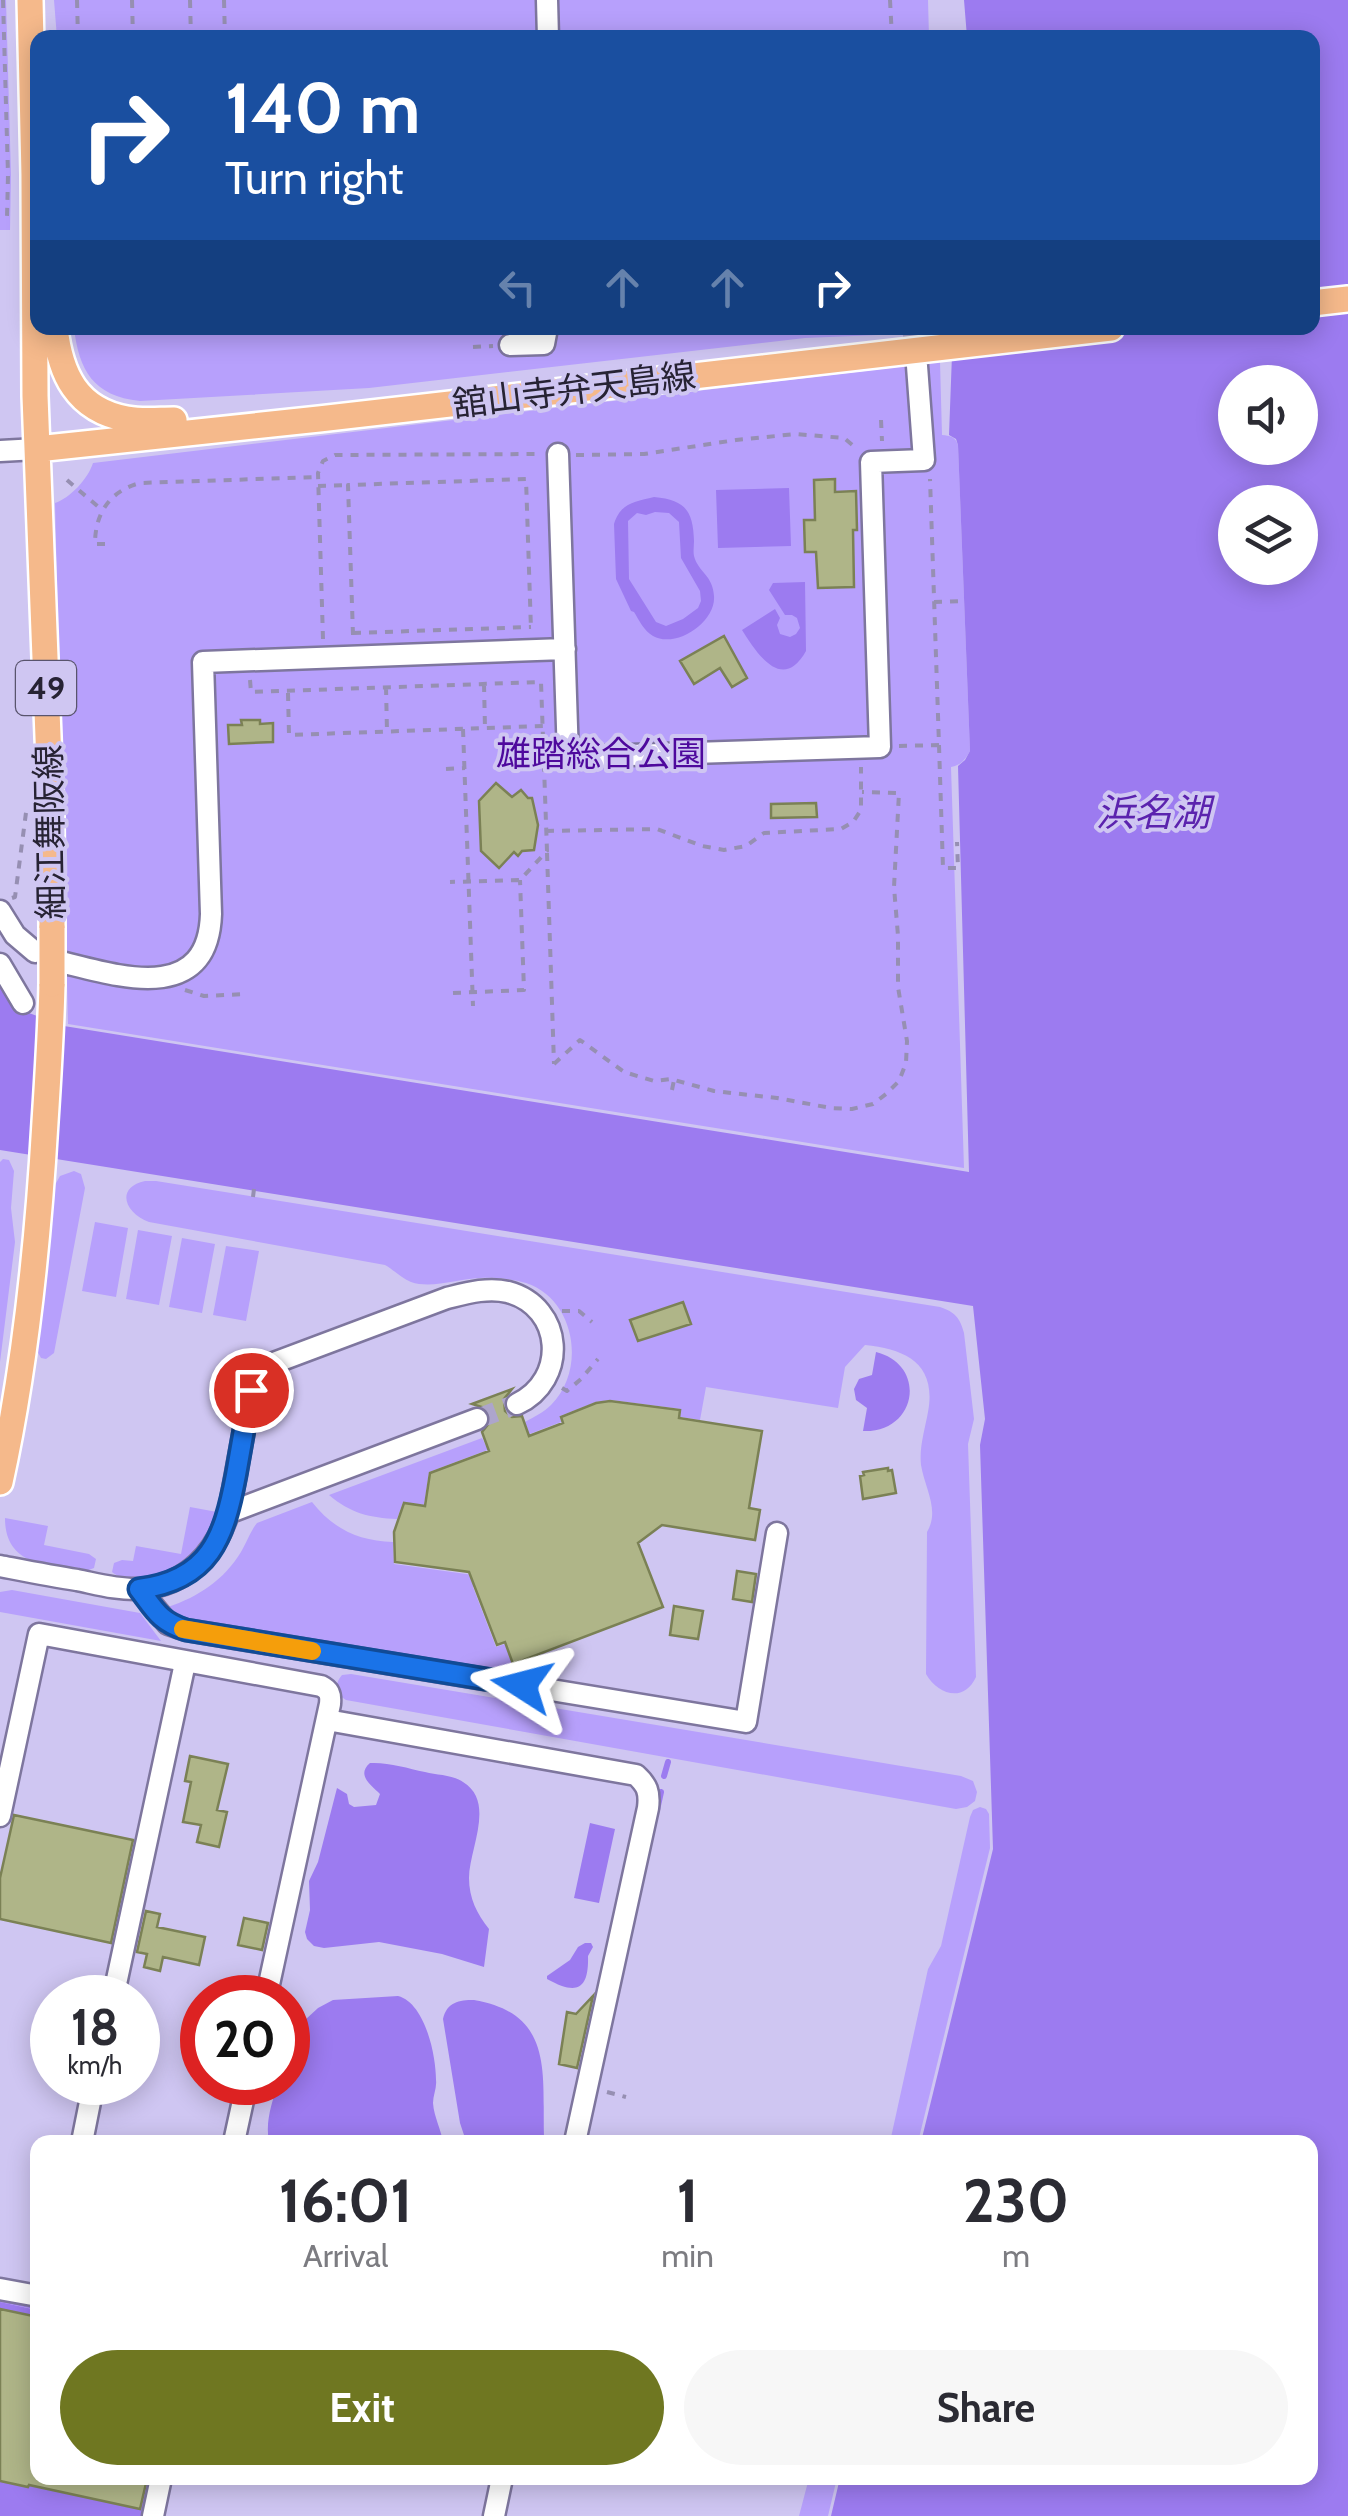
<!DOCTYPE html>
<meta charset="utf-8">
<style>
body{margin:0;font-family:Cabin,"Noto Sans JP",sans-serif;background:#f7f7f7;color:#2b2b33;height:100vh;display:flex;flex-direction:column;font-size:38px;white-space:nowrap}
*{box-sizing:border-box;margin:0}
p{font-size:32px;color:#7c7c81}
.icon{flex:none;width:55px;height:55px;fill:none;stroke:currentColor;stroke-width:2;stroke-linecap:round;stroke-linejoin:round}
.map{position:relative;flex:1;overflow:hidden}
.sheet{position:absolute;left:30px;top:2135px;width:1288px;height:350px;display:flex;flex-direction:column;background:#fff;border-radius:20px;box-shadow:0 5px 25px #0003}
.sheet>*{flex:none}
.guide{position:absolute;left:30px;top:30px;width:1290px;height:305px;border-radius:20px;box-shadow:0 5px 25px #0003;background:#1a4fa0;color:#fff;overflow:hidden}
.buttons{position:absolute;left:1218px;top:365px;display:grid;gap:20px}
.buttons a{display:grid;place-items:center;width:100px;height:100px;border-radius:50%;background:#fff;box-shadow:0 5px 25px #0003;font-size:50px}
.speed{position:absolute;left:30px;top:1975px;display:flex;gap:20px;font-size:50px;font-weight:700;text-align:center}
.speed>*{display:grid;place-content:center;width:130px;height:130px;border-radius:50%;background:#fff;box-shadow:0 5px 25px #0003;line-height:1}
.speed small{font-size:25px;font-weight:400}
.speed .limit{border:15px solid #d22;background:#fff;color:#111}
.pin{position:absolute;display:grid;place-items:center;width:85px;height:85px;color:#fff;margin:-42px;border:5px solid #fff;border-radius:50%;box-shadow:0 2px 10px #0007}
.me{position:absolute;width:110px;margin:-55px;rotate:279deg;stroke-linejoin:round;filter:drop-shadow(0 0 8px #0008)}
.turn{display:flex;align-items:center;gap:35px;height:210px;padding:0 30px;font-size:45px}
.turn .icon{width:130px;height:130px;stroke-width:2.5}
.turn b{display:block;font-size:70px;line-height:85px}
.lanes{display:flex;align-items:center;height:95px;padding:0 30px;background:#0003;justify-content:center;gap:50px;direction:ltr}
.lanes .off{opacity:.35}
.eta{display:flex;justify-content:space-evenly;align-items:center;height:170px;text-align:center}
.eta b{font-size:60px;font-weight:700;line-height:70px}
.primary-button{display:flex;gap:20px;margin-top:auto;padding:20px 30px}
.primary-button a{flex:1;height:115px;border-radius:60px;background:#6f7721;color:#fff;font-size:40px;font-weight:700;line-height:115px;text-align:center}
.primary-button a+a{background:#f7f7f7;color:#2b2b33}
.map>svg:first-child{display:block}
</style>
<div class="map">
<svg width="1348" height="2516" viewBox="0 0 1348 2516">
<rect width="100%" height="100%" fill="#cfc6f2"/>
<path fill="#b7a0fc" d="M0 0H6L11 175 10 230H0Z
M54 0H928L929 37 57 38Z
M74 328H938V330L902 334 805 338 369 388 140 401C93 396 79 370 74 328Z
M940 362 942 435C950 436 955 436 958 445L970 751C965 760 961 765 951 767L964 1168 68 1024 55 503C70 498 88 479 93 463Z
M3 1159 9 1160 14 1171 11 1208 15 1242 0 1362V1162Z
M74 1171 81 1174 85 1188 54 1353 46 1359 41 1358 36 1349 55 1185 60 1176Z
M145 1181H156L940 1307C955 1312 960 1318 964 1333L974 1419 968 1444 976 1677C964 1703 938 1695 926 1674L927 1532C940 1510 925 1489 921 1465 919 1447 925 1429 928 1412 937 1364 906 1349 865 1345L845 1367 838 1408 706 1387 700 1420 680 1417 681 1409 611 1400 596 1402 560 1416 561 1422 519 1438 517 1434 528 1430 525 1422C534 1417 544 1412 551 1405 587 1369 575 1299 526 1283 511 1279 495 1277 480 1278 458 1279 431 1289 411 1282 401 1278 394 1270 385 1265L149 1222C126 1214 114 1188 145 1181Z
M95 1222 128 1228 116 1297 82 1291Z
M138 1230 172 1236 159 1305 126 1299Z
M182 1238 215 1244 202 1313 169 1307Z
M226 1246 259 1251 246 1321 213 1315Z
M482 1438 486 1446 497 1442 498 1446 429 1472 424 1505 403 1502 397 1519C370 1518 350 1513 329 1495Z
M312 1502C333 1529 359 1541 393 1542L394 1564 495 1578 473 1587 496 1647 505 1644 517 1677 187 1623 167 1613 168 1607C198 1597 224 1580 241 1552 247 1542 250 1532 257 1523Z
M190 1507 217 1512C208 1547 180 1575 142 1578 131 1579 121 1580 112 1572L114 1563 122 1560 133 1561 136 1546 181 1554Z
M5 1518 48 1526 44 1545 89 1554 96 1559 94 1568 86 1571C49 1565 5 1567 5 1518Z
M12 1590 140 1613 161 1641 0 1612V1592Z
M351 1674 961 1776 973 1781 977 1792 975 1801 967 1807 956 1809 346 1700C335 1694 334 1684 342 1675Z
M980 1807 986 1809 989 1814 990 1848 918 2142H890L928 1969 941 1946 970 1817 973 1810Z
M809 2478H834L836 2482 828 2516H799Z"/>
<path fill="#9c7bf0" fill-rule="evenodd" d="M964 0H1348V2516H831L840 2478H1310V2142H921L993 1849 980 1445 985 1419 973 1306 0 1150V976L21 1010 64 1026 969 1172 958 766 965 760 970 751 958 445 956 439 949 435 953 328H1312V38L967 37ZM1235 382H1300V448H1235ZM1235 502H1300V568H1235Z
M789 488 791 546 718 548 716 490Z
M654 497C685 500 693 510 694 541 694 546 693 551 694 556 698 572 713 575 714 596 716 622 676 649 653 636 644 631 639 620 634 612L631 611 616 579 614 524C621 502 635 502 654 497ZM655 512 669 513 679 522 681 558 700 591 701 601 698 608 683 619 666 626 656 622 629 579 628 521 637 513 646 515Z
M805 582 806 651C782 694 756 652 742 630L775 609 780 618 777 625 780 634 790 637 796 634 800 628 797 618 792 615H785L769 590 773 583Z
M876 1352C928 1365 917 1433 863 1431L867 1408 856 1400 854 1389 859 1379 872 1375Z
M370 1763C388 1762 407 1768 425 1772 437 1775 453 1775 463 1782 496 1802 469 1849 469 1878 469 1898 477 1914 489 1929L484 1967 442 1954 379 1942 324 1948 314 1946 307 1939 305 1932 310 1910 309 1881 318 1862 337 1788 347 1794 349 1804 354 1807 376 1805 380 1794C371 1785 356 1775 370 1763Z
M590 1823 615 1829 599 1903 574 1898Z
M585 1943H591L593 1947 588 1956C589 1991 576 1995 547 1979V1976L570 1960 578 1947Z
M398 1996C425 2003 436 2055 436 2080 437 2088 433 2095 433 2103 434 2117 441 2129 443 2142H269C265 2121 272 2103 278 2083L288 2082V2049L305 2020 318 2008 333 2000Z
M474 2000C555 2014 542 2074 544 2138L542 2142H471L464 2135 460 2123 443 2019C447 2002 459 2000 474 2000Z
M0 2302 37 2310 38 2478H153L145 2516H0Z"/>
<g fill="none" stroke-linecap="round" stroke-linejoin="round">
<path stroke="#9c7bf0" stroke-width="6" d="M664 1776 668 1762
M657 1810 661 1792
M0 2299 30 2305"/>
</g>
<path fill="#afb588" stroke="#7b8155" stroke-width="2.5" d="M835 479V492L856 491 857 530H853L854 587 818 588 816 552H805L804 520H815L814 480Z
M724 636 747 678 732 687 720 668 694 684 680 661Z
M241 720H260V724L273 723V742L229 744 228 725H242Z
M496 783 512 797 521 790 528 798H532L538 825 534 850 522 851 518 856 514 852 499 868 481 851 479 801Z
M816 803 817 817 771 818V804Z
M683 1302 691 1324 638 1341 630 1320Z
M512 1389 504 1399 505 1411 512 1417 522 1416 529 1436 563 1423 561 1417 596 1403 610 1401 680 1410 679 1418 762 1431 749 1508 760 1510 755 1540 662 1525 638 1543 663 1607 513 1664 505 1642 497 1645 469 1572 395 1562 394 1532 404 1503 425 1506 430 1473 489 1451 482 1432 490 1422 489 1413 485 1408 472 1404Z
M888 1468V1471L892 1470 896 1493 863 1499 860 1476 864 1475 863 1472Z
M737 1571 756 1574 752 1602 733 1599Z
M674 1606 703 1611 698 1639 670 1635Z
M190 1756 228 1764 217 1810 227 1812 219 1847 197 1842 201 1825 183 1822 191 1782 185 1781Z
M14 1815 133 1840 111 1943 0 1919V1878Z
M146 1911 160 1914 157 1927 205 1937 199 1965 163 1957 160 1971 144 1967 147 1954 137 1952Z
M244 1918 268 1923 262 1950 238 1945Z
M593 1996 577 2068 559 2064 567 2012 576 2014Z
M0 2309 38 2317V2478L147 2479 140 2509 29 2485 28 2487 0 2481Z"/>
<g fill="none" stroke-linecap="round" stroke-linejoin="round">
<path stroke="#ada5cc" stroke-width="20" stroke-dasharray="20 10" stroke-linecap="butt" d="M912 328 917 364
M477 1419 517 1404"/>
<g stroke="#7e769e" stroke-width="25">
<path id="minor" d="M547 0 548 38
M510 345 544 344 547 328
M0 451 37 449
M558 454 568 757 880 747 871 462 924 460 917 366
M0 911 15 935 35 952
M65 963C121 977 208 1004 211 914L203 662 565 649
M0 964 23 1003
M228 1513 477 1419
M0 1566C26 1571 51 1576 77 1580 97 1584 118 1590 139 1589 187 1586 219 1551 230 1506L255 1370 447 1298C467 1293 488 1287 508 1292 564 1307 568 1380 517 1404
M139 1589 168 1624 186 1630 746 1722 777 1533
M327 1720 636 1775C647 1785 650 1792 648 1808L575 2142
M0 1816 39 1634 321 1686C329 1690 331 1694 330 1704L266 1998
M113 1998 185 1663
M82 2142 94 2082
M234 2142 247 2082
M0 2289 38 2296
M153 2516 161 2478
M494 2516 502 2478"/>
</g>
<g stroke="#fff" stroke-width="30">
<path id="major" d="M30 0 34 175 35 396 51 815 52 928
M1312 303 1348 299
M55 328C60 373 76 410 127 419 142 422 159 420 174 420
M37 449 319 419 1111 328
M0 1482C26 1364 38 1243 45 1122 48 1076 51 1030 52 984"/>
</g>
<path stroke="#968fb2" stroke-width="4" stroke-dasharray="8 8" stroke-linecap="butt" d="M3 0 8 175 7 217H11
M77 0 78 38
M132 0 133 38
M190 0 191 38
M224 0 225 38
M890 0 892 38
M473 347 493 346
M881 420 882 441
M576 455 644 454 736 440 796 434 844 438 856 448
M67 480 102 510
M318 486 348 485
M105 544H95C95 513 110 491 140 483L318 477
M934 602 963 601
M353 633 531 627
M353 635 348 485 526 479 531 630
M323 639 318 473 323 461 335 455 537 454
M250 680 251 692 541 682 547 851 520 880 450 882
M484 684 485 728
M386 687 387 731
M288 693 289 735 543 726
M463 729 473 1006
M939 745 943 868H958L957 842
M899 746 939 745 930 479
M446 769 465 768
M546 831 657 829 702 846 724 850 746 846 764 833 841 829 853 822 861 810V767
M547 853 554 1064
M12 898 15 897 27 805
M185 990 204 996 245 994
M453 993 524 990 520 880
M554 1064 580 1040 624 1072 654 1081 671 1079 714 1091 777 1098 831 1108 852 1109 873 1104 886 1094 899 1081 906 1063 907 1041 898 987V936L894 887 899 793 862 792
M672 1090 674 1080
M253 1197 254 1189
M562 1311H579L592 1322
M562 1388 567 1391 581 1379 598 1359
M607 2092 626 2097"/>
<use href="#minor" stroke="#fff" stroke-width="20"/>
<use href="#major" stroke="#f5b98b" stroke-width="25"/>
<g stroke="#fff" stroke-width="30" stroke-linecap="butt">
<path id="major-bridge" d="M52 984V928"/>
</g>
<use href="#major-bridge" stroke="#f5b98b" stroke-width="25"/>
</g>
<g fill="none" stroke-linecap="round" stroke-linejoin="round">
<g stroke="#114b97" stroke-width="25">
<path id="route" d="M251 1390C246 1418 241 1447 236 1475 224 1538 210 1580 139 1589 155 1610 159 1621 186 1630L522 1685"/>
</g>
<use href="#route" stroke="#1a73e8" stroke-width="18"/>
<path stroke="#f59e0b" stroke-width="18" d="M183 1629 312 1651"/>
</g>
<g text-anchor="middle" stroke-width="8" stroke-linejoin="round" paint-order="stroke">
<rect fill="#cfc6f2" stroke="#59546d" stroke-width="2.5" x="16" y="661" width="60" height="54" rx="8"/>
<g font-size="32" font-weight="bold" fill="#272334">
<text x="46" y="699">49</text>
</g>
<g font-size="35" fill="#272334" stroke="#cfc6f2">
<text transform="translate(574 390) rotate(-7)" y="12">舘山寺弁天島線</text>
<text transform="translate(50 832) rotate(-91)" y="12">細江舞阪線</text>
</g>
<g font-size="35" fill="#4e099d" stroke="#cfc6f2">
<text x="601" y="766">雄踏総合公園</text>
</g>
<g font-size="38" font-style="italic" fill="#5b23ae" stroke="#cfc6f2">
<text x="1153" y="826">浜名湖</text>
</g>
</g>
</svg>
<div class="buttons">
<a><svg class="icon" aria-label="sound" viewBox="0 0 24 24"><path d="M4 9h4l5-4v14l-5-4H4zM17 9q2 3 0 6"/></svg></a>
<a><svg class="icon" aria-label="layers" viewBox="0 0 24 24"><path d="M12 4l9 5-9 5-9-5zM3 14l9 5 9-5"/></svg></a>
</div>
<div class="speed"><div>18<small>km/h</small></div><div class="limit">20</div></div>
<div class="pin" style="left:251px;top:1390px;background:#d93025"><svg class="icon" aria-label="arrive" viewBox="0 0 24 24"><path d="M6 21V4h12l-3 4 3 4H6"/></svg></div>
<svg class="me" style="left:522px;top:1685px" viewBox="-20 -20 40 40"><path d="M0-17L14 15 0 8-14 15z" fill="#1a73e8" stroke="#fff" stroke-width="4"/></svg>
<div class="guide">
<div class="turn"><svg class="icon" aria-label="right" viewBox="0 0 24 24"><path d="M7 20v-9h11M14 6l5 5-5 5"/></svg><div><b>140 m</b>Turn right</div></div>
<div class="lanes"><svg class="icon off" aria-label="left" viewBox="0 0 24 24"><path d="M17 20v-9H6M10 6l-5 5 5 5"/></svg><svg class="icon off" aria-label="ahead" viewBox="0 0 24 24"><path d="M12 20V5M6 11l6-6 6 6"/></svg><svg class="icon off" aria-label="ahead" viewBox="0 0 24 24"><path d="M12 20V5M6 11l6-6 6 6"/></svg><svg class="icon" aria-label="right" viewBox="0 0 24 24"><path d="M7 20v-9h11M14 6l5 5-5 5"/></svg></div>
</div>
<section class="sheet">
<div class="eta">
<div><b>16:01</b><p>Arrival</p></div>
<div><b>1</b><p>min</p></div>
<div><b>230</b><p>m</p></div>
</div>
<div class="primary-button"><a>Exit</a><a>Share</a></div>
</section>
</div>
